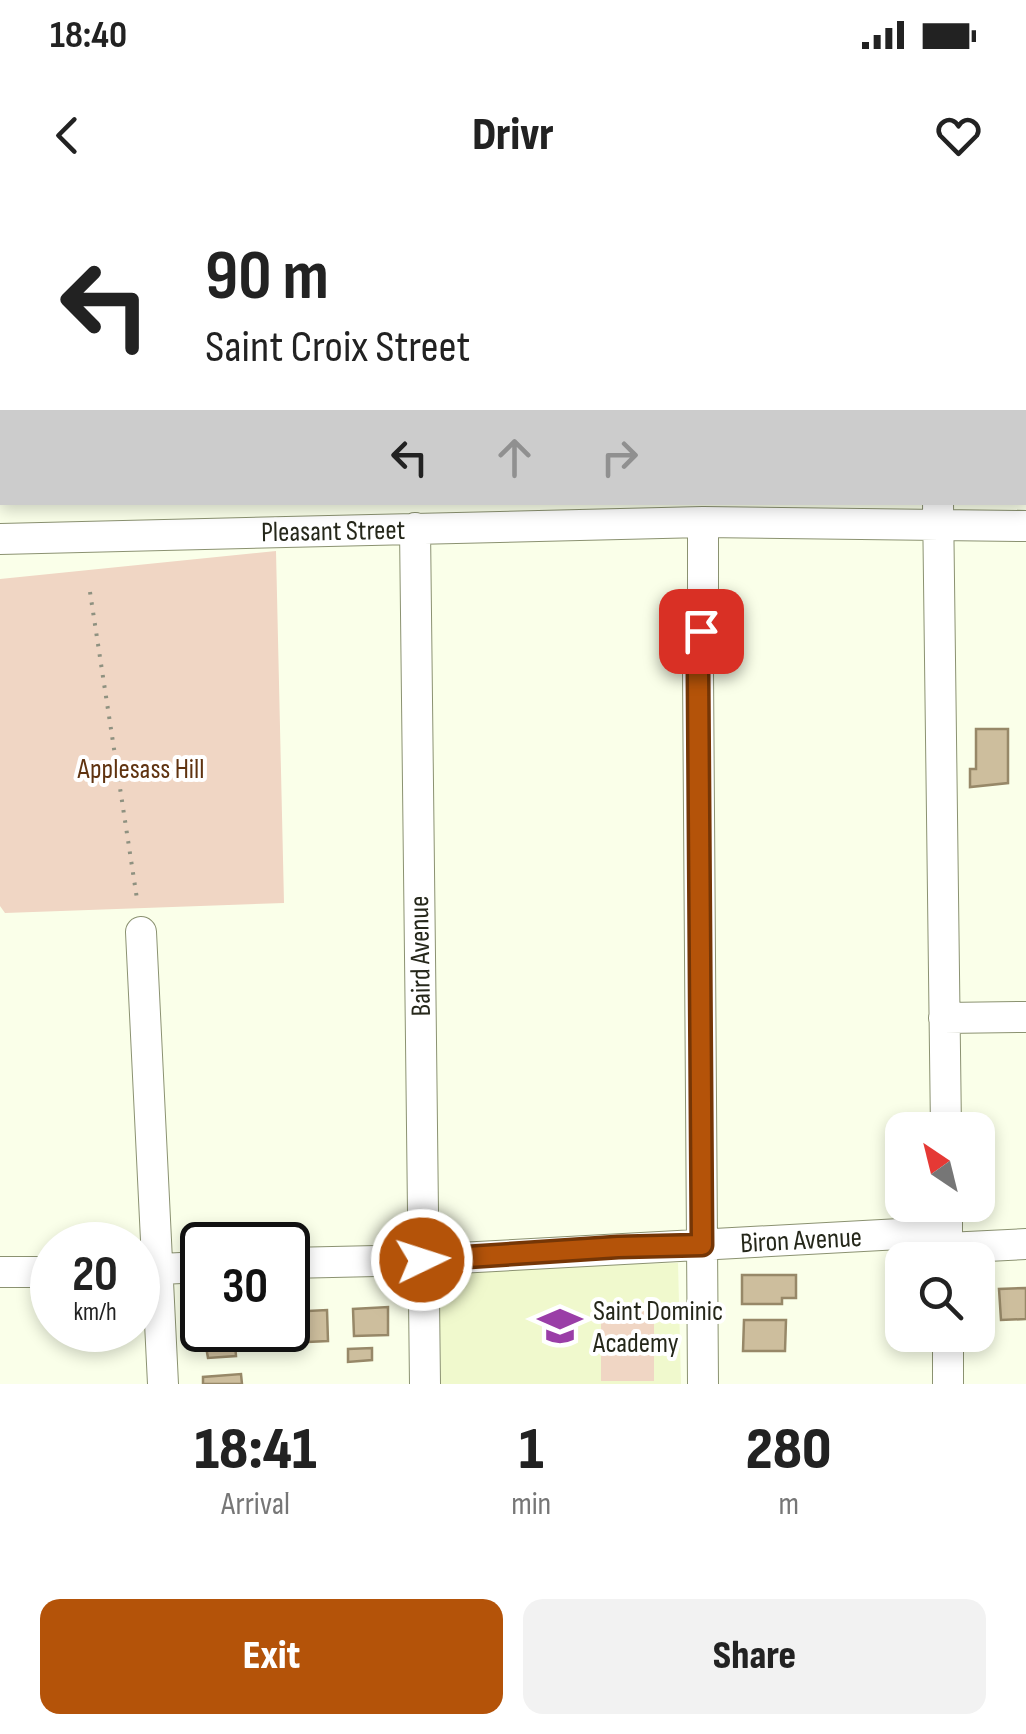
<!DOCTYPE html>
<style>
body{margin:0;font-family:"Sofia Sans Condensed",sans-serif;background:#f2f2f2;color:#222;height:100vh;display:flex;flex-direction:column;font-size:38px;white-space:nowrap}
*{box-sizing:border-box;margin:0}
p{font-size:32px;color:#767676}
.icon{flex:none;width:55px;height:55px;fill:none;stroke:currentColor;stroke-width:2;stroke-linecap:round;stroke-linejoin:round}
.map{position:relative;height:1184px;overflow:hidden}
.side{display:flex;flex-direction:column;background:#fff;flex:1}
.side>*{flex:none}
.guide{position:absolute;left:0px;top:0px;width:1028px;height:305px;box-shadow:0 5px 15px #0003;background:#fff;color:#222;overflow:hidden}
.needle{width:65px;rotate:325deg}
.fabs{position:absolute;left:885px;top:912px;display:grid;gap:20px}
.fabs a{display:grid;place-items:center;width:110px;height:110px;border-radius:20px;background:#fff;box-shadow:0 5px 15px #0003;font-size:50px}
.speed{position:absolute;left:30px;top:1022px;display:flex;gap:20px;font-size:50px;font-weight:700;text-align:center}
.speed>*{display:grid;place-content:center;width:130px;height:130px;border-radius:50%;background:#fff;box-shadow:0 5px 15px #0003;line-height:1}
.speed small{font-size:25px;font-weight:400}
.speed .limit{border:5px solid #111;border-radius:15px;background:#fff;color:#111}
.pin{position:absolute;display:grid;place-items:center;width:85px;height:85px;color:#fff;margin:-42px;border-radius:20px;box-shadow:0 5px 15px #0006}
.me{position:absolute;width:110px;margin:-55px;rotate:86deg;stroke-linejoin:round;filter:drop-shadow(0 0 8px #0008)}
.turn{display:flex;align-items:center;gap:35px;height:210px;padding:0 40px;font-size:45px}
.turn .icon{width:130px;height:130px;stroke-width:2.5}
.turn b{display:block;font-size:70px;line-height:85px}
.lanes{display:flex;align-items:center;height:95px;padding:0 40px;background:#0003;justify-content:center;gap:50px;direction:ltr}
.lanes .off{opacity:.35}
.eta{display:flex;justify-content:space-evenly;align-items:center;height:170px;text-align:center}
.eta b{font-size:60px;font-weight:800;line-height:70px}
.button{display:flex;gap:20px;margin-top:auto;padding:20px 40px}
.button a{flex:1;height:115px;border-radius:20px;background:#b45309;color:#fff;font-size:40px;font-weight:800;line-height:115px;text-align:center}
.button a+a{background:#f2f2f2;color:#222}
.status{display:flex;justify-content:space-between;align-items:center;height:70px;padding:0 50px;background:#fff;direction:ltr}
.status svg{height:28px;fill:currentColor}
header{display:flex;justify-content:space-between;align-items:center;height:130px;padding:0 40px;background:#fff;font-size:45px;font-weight:800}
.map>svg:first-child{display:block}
</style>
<div class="status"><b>18:40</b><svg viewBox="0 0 49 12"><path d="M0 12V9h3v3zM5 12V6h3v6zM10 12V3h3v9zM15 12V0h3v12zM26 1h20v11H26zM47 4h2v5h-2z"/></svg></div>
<header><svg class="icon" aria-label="back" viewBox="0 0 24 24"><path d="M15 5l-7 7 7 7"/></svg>Drivr<svg class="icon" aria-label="heart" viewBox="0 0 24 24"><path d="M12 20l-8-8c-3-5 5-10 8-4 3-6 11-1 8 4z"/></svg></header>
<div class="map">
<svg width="1026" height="1184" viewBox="0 0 1026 1184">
<rect width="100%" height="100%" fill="#faffe9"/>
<path fill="#f0f9cd" d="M678 1063 681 1184H441L439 1068Z"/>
<path fill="#f0d6c4" d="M276 351 284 703 5 713 0 706V379Z
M654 1111V1181H601V1112Z"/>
<path fill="#cdbe9d" stroke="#978868" stroke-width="2.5" d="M976 529H1008V583L970 587V569H976Z
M742 1075H796V1098H782V1104H742Z
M1026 1088V1119L1001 1120 999 1089Z
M388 1107V1135L354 1136 353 1109Z
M327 1110 328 1141 286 1143 288 1112Z
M744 1120H786L785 1151H743Z
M203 1130H234L236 1156 208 1158Z
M372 1148V1160L348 1162V1149Z
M241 1174 242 1184H203V1177Z"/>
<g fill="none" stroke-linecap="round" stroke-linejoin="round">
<g stroke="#8b9271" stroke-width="32">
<path id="minor" d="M941 2V0
M938 302 946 930
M703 322V391L698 470 703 1184
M415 328 425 1184
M0 339 703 322 1026 326
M141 732 163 1184
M944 818 1026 817
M947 1005V1052
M288 1063 421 1060 937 1032 947 1048 1026 1044
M140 1070 202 1067
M0 1072H52
M948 1184V1135"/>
</g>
<path stroke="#8e9180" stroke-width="4" stroke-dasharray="2.5 8" stroke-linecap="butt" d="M90 392 137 699"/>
<use href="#minor" stroke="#fff" stroke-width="30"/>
</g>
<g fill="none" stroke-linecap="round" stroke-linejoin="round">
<g stroke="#753606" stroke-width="25">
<path id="route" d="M422 1060 618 1047 702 1045 698 470 701 431"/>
</g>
<use href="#route" stroke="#b45309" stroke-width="18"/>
</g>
<defs>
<g id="school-bare" transform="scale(3.45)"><path d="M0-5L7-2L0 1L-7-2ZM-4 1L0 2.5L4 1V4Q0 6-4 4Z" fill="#9a3ea7" stroke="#fff" stroke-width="2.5" paint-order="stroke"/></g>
</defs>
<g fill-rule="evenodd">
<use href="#school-bare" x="560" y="1126"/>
</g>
<g text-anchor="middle" stroke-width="8" stroke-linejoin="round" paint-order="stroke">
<g font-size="28" fill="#25271a" stroke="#fff">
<text transform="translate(333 330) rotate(-1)" y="10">Pleasant Street</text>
<text transform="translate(419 756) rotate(-91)" y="10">Baird Avenue</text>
<text transform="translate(801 1039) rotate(-3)" y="10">Biron Avenue</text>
</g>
<g font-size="28" fill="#5f3310" stroke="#fff">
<text x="141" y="578">Applesass Hill</text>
</g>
<g font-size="28" fill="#25271a" stroke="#fff" text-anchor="start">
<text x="593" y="1120">Saint Dominic<tspan x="593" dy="32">Academy</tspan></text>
</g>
</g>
</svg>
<div class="fabs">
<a><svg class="needle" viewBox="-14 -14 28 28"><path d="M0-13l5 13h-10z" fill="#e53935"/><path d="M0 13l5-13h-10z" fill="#767676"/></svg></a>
<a><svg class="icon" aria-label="search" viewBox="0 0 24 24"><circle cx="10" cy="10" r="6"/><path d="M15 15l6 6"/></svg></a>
</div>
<div class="speed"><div>20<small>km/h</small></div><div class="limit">30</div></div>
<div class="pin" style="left:701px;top:431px;background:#d93025"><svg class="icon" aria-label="arrive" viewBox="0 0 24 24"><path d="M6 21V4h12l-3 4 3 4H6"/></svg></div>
<svg class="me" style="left:422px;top:1060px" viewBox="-20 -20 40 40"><circle r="17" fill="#b45309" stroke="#fff" stroke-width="3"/><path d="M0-11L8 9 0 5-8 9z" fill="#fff"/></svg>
<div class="guide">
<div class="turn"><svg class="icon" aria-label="left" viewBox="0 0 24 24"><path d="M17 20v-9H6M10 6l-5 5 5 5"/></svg><div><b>90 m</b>Saint Croix Street</div></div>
<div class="lanes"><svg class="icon" aria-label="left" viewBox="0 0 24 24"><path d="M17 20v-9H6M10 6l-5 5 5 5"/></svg><svg class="icon off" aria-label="ahead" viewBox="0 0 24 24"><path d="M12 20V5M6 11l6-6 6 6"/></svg><svg class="icon off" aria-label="right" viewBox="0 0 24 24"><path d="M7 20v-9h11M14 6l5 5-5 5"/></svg></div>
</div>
</div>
<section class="side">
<div class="eta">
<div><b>18:41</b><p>Arrival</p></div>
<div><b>1</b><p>min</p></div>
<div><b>280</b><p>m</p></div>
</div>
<div class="button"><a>Exit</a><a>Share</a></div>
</section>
